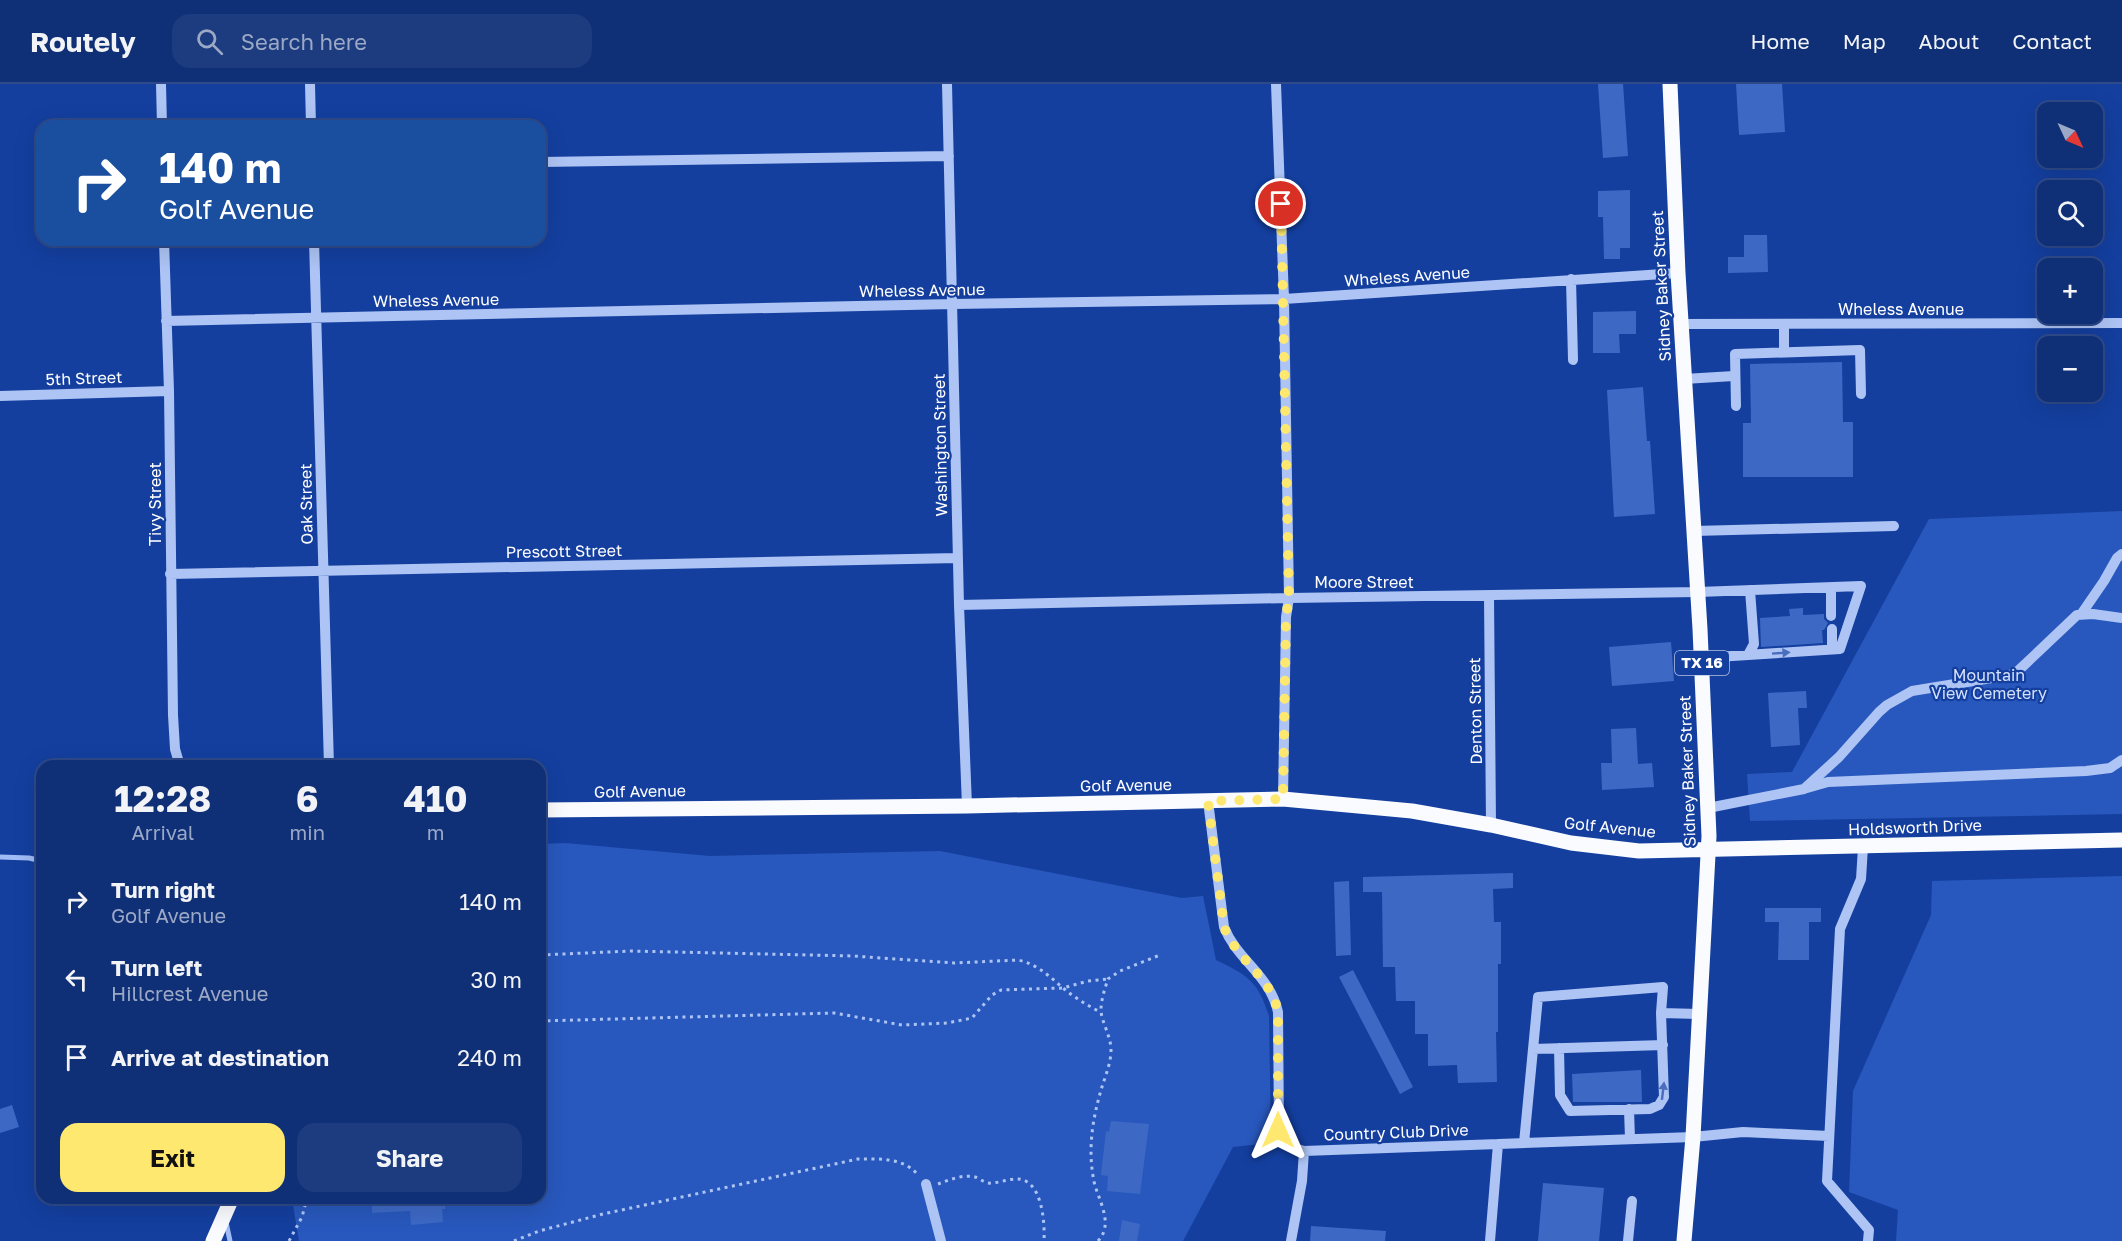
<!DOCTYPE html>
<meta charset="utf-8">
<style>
body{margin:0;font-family:"Golos Text",sans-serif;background:#1d3b7f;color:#f1f3f6;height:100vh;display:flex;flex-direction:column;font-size:22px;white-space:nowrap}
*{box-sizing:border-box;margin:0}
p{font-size:20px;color:#9ba9c6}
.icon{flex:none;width:33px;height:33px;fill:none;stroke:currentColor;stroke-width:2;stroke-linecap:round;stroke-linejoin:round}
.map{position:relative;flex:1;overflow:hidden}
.details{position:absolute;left:36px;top:676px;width:510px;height:444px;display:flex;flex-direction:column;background:#0f2f77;border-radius:18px;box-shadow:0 6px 24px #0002,0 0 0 2px #2f4a89}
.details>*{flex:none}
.banner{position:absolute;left:36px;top:36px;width:510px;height:126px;border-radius:18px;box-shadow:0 6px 24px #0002,0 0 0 2px #2f4a89;background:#1a4fa0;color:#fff;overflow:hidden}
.needle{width:39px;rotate:134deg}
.tools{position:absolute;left:2037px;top:18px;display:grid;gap:12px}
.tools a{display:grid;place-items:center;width:66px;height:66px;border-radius:12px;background:#0f2f77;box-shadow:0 6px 24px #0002,0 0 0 2px #2f4a89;font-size:30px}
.pin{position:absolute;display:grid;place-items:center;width:51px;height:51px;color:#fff;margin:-26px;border:3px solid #fff;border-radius:50%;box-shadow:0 2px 6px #0007}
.me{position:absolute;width:66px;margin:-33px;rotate:0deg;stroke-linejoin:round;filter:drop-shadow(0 0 4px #0008)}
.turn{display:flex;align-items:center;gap:21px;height:126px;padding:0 24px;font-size:27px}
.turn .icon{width:78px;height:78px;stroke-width:2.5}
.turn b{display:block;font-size:42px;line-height:51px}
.eta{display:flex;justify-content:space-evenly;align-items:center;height:102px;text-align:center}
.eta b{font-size:36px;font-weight:700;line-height:42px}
.cta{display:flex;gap:12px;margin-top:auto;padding:12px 24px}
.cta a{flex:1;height:69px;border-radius:18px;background:#ffe86f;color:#111;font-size:24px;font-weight:700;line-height:69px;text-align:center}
.cta a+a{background:#1d3b7f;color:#f1f3f6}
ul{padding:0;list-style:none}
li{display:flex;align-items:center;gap:18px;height:78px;padding:0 24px}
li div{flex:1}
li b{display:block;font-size:22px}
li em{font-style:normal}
header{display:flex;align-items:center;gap:36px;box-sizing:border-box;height:84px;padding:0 30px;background:#0f2f77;border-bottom:2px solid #2f4a89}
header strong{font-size:28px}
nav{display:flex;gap:33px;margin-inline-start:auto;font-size:21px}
.search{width:420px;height:54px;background:#1d3b7f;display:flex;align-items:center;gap:15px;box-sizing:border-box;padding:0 21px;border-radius:18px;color:#9ba9c6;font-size:22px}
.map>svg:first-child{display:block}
</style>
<header>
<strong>Routely</strong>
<div class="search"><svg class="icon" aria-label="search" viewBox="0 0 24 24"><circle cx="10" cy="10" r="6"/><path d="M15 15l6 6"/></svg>Search here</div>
<nav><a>Home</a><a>Map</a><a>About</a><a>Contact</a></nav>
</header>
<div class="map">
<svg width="2122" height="1157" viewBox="0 0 2122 1157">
<rect width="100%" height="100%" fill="#143f9f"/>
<path fill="#2858bd" d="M2122 427V730L1750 737 1747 690 1792 688 1929 435Z
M565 759 710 772 940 767 1182 814 1203 812 1216 876C1247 891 1258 897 1269 932L1271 1059 1233 1063 1183 1157H299L292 1115 540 1114V760Z
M2122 792V1157H1896L1898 1126 1849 1108 1853 1007 1931 831 1932 797Z"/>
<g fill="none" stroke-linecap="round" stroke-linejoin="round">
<path stroke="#9fbcf6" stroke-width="5" d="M0 773 29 774 42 777
M226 1138 230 1157"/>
</g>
<path fill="#3d69c5" d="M1598 0H1623L1628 72 1603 74Z
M1736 0H1782L1785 48 1739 51Z
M1630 106V164H1620V175H1604L1603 133H1598V107Z
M1744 151H1767L1768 188 1728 189V173H1744Z
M1636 227V250H1619L1620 269H1593V228Z
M1842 278 1843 338H1853V393H1743V339H1751L1750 280Z
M1643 303 1647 357H1650L1655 430 1614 433 1607 306Z
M1803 524V531L1824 530V535L1828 539 1824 546H1822L1823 559 1761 563 1760 534 1790 532 1789 525Z
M1671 558 1674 597 1612 602 1609 563Z
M1806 607 1807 624H1798L1800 661 1771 663 1768 609Z
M1636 644 1638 680 1652 679 1654 703 1602 706 1601 679H1612L1611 645Z
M1513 789V804L1493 805 1494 838H1501V880H1498V948H1496L1497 998 1458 999 1457 981 1428 982V950H1415V917H1396L1395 883H1383L1382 808H1363V793Z
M1349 797 1351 871 1336 872 1334 798Z
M1765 824H1821V838H1809V876H1778L1779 838H1765Z
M1353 886 1413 1003 1400 1010 1339 893Z
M1641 986 1642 1018H1573L1572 990Z
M12 1021 19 1043 0 1049V1025Z
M1111 1037 1149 1040 1140 1110 1107 1107 1108 1092 1101 1091 1106 1047 1109 1048Z
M1543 1099 1604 1104 1599 1157H1538Z
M372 1114H445V1125H442L443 1138 411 1141 410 1127 372 1129Z
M1122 1136 1140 1140 1137 1157H1119Z
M1311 1142 1386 1147 1385 1157H1310Z"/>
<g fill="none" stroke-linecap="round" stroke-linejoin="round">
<path stroke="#adc4f4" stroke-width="3" stroke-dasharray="3 4.5" stroke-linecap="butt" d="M540 871 631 867 853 872 954 879 1018 876C1037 880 1049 892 1063 904 1075 914 1087 921 1100 928
M540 937 834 929 902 941 947 939 972 934 992 911 1001 906 1063 904 1088 897 1108 895
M938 1100C949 1096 963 1090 975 1093 979 1094 983 1098 988 1099 996 1100 1007 1095 1016 1095 1042 1094 1045 1138 1044 1157
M289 1157 302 1133 307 1114
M514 1157 539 1147 603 1130 858 1075C879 1075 903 1073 918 1091
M1098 1157C1116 1138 1095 1112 1093 1092 1088 1062 1093 1034 1101 1006 1105 993 1111 979 1111 966 1111 952 1101 937 1101 926 1101 916 1105 904 1108 895L1120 887 1160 871"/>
<path stroke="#adc4f4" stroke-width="10" d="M161 0 162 42
M310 0 311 42
M947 0 959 521 967 722
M1276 0 1284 215 1289 514 1286 533 1283 715
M540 78 949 72
M164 156 169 307 173 631 175 665 180 682
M314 156 329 682
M1571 195 1573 276
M166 237 953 220 1284 215 1678 189
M1681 240 2122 239
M1784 240V268
M1684 295 1734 292
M0 312 169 307
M1736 322 1735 270 1860 266 1861 310
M1694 447 1894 442
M170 490 958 474
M1831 504V532
M1489 512 1491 741
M959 521 1289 514 1698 508 1861 502 1840 565 1701 574
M2082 529 2104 497 2117 474 2122 470
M1832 545V565
M1748 571 1754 560 1750 506
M1807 704 1828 698 2086 687 2110 684 2122 676
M1208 717 1224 843C1237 876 1270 891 1278 928L1279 1046C1281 1062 1290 1062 1304 1067L1693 1053 1743 1048 1829 1052
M1708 724 1804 705 1839 673 1879 628 1887 621 1912 607 2010 591 2019 586 2077 531 2093 530 2122 534
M1863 763 1861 795 1840 845 1827 1097 1869 1146 1868 1157
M1661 929 1699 930
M1533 965 1663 961
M1629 1025 1630 1055
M1524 1059 1538 913 1663 903 1661 929 1664 1013 1659 1021 1650 1025 1570 1027 1560 1011 1559 964
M926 1100 941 1157
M1291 1157 1302 1097 1304 1067
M1490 1157 1498 1060
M1628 1157 1632 1117"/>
<path stroke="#f9fbff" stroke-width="15" d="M1670 0 1678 189 1700 545 1709 752 1693 1053 1684 1157
M540 726 967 722 1283 715 1412 727 1491 741 1571 759 1639 767 2122 756
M213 1157 232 1114"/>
</g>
<defs><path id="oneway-solid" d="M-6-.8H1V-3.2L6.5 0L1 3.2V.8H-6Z" transform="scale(1.5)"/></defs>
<g fill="#4a6ebd">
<use href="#oneway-solid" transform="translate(1781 569) rotate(-4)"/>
<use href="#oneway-solid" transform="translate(1663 1007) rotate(-83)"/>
</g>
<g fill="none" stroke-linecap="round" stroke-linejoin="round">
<path stroke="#ffe86f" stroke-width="10" stroke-dasharray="0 18" d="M1278 1046V928C1270 891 1237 877 1224 843L1208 717 1283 715 1286 533 1289 514 1281 120"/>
</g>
<g text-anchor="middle" stroke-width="4.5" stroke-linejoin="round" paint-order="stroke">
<rect fill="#143f9f" stroke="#b8c5e2" stroke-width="1.5" x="1675" y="567" width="54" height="24" rx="4.5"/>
<g font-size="15" font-weight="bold" fill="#fff">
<text x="1702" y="584">TX 16</text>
</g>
<g font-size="16" fill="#fff" stroke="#143f9f">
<text transform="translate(1407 192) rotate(-4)" y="6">Wheless Avenue</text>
<text transform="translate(1661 202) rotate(-93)" y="6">Sidney Baker Street</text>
<text transform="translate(922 206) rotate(-1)" y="6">Wheless Avenue</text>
<text transform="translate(436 216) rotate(-1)" y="6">Wheless Avenue</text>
<text x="1901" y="231">Wheless Avenue</text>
<text transform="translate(84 294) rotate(-2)" y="6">5th Street</text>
<text transform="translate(940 361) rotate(-91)" y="6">Washington Street</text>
<text transform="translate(155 420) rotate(-90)" y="6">Tivy Street</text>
<text transform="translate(306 420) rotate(-91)" y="6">Oak Street</text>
<text transform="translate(564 467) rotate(-1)" y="6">Prescott Street</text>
<text x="1364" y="504">Moore Street</text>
<text transform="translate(1475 627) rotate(-91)" y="6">Denton Street</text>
<text transform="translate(1687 687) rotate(-92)" y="6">Sidney Baker Street</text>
<text transform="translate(1126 701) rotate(-1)" y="6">Golf Avenue</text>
<text transform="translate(640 707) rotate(-1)" y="6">Golf Avenue</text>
<text transform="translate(1610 743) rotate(6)" y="6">Golf Avenue</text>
<text transform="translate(1915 743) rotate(-2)" y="6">Holdsworth Drive</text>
<text transform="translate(1396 1048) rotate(-2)" y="6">Country Club Drive</text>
</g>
<g font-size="16" fill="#d5e2fd" stroke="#143f9f">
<text x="1989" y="597">Mountain<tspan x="1989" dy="18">View Cemetery</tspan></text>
</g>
</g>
</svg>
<div class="tools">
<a><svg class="needle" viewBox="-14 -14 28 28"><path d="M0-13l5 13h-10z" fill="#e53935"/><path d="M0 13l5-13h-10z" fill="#9ba9c6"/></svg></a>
<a><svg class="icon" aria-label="search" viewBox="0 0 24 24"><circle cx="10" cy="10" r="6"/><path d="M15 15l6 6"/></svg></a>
<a>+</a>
<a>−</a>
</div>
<div class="pin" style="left:1281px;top:120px;background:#d93025"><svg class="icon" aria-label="arrive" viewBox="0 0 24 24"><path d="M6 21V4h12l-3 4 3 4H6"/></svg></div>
<svg class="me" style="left:1278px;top:1046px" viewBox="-20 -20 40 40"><path d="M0-17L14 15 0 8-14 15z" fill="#ffe86f" stroke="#fff" stroke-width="4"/></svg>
<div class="banner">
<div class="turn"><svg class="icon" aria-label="right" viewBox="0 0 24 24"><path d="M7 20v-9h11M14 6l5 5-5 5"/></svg><div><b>140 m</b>Golf Avenue</div></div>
</div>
<section class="details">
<div class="eta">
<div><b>12:28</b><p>Arrival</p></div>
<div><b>6</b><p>min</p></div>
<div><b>410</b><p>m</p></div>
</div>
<ul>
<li><svg class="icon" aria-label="right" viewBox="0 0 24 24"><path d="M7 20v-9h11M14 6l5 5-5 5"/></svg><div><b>Turn right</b><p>Golf Avenue</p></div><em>140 m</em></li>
<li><svg class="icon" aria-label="left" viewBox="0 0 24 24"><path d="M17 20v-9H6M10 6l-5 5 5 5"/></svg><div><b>Turn left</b><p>Hillcrest Avenue</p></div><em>30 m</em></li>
<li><svg class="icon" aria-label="arrive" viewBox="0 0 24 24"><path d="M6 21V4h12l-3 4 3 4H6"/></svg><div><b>Arrive at destination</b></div><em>240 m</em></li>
</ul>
<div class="cta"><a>Exit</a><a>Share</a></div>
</section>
</div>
